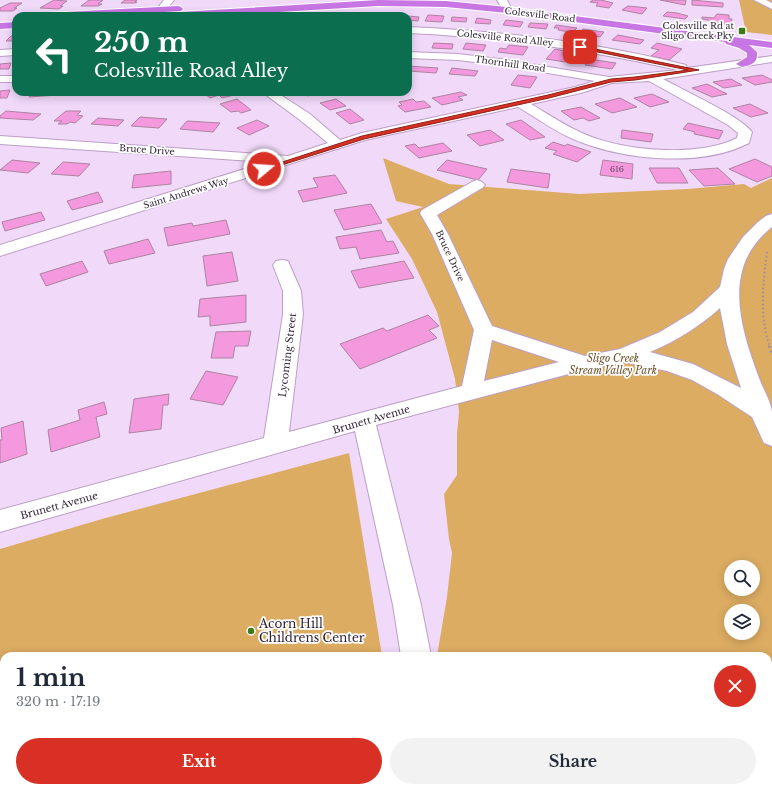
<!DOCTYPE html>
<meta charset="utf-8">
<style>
body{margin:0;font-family:"Libre Baskerville",serif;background:#f2f2f3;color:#1f2937;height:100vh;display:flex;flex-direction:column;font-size:15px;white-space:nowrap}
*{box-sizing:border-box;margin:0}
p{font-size:13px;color:#747a83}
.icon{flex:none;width:22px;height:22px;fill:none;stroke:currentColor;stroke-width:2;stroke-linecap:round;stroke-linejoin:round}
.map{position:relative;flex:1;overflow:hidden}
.sheet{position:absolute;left:0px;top:652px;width:772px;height:140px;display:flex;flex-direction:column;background:#fff;border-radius:12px 12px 0 0;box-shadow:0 2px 10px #0003}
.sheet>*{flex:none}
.hud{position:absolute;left:12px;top:12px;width:400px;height:84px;border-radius:12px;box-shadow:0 2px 10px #0003;background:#0b6e4f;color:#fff;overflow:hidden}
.tools{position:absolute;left:724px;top:560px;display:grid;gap:8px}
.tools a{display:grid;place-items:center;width:36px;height:36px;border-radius:50%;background:#fff;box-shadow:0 2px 10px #0003;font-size:20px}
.pin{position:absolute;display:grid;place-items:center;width:34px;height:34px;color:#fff;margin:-17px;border-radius:8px;box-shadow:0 2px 6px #0006}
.me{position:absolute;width:44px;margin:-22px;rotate:72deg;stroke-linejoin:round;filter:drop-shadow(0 0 3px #0008)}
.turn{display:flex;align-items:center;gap:14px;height:84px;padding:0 16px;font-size:18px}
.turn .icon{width:52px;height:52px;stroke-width:2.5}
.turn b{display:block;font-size:28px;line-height:34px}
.round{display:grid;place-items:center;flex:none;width:42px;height:42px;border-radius:21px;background:#f2f2f3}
.head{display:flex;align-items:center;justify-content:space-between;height:68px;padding:0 16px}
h1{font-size:24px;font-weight:800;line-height:30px}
.action{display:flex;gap:8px;margin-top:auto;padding:8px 16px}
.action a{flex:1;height:46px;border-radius:24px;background:#d93025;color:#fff;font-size:16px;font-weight:800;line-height:46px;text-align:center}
.action a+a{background:#f2f2f3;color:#1f2937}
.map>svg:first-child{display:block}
</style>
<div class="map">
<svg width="772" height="792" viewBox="0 0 772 792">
<rect width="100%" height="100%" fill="#f1d9fa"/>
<path fill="#dcac62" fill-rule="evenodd" d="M739 0H772V35L746 32Z
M383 158 449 184 579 194 688 189 744 184 751 188 772 178V792H470L469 788H768V656H437L447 597 452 553 449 539 444 494 457 475V434L459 412 455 379 437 312 412 259 386 219 423 207 396 201ZM731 567H753V589H731ZM731 611H753V633H731Z
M349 453 382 656H4V745L0 747V549L102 519Z
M208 788H404L405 792H210Z"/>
<path fill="#f499dd" stroke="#ac84a1" d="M54 0 67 1 60 6H63L59 9 40 8Z
M89 0H103L98 4H102L98 6H81Z
M125 0H137L135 2H137L135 3H121Z
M593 0H601L613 3 609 8 596 6 598 3 590 2Z
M660 0H686L685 5Z
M692 0 723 3V7L692 5Z
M10 3H22L14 8H17L13 11H0V8Z
M628 6 638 7 647 8 642 14 622 10Z
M667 12 677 13 688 16 685 19 663 16Z
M717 14 729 15V19H732L731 25 712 23 713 21 702 19V17L714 18Z
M428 15 444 16 442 22 425 21Z
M408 16 419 17 418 21 408 20Z
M452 17 467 18 466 22 451 21Z
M477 18 491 20 490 24 475 23Z
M506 20 523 22 520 27 503 25Z
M530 23 548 24 546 29 528 27Z
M556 25 577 28 574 31 569 32 558 30 559 28H554Z
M583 29 604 32 600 37 579 33Z
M618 35 644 40 640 44 612 40Z
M11 36H16V41H6Z
M434 43 453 44 452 49 432 48Z
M466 43 486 45 483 51 463 49Z
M657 43 682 49 669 60 651 56 659 50 651 48Z
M509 45 528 47 523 55 498 52 500 48 506 49Z
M555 49 564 51 562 54 571 55 565 62 546 59Z
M589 59 616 63 612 69 585 65Z
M11 63 9 69H0V64Z
M408 66 438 68 436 73 408 71Z
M452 68 478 71 475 76 449 74Z
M518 75 537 77 530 88 511 85Z
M762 75 772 80V82L755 85 742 78Z
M731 79 742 85 724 88 713 82Z
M707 84 727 94 712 97 692 88Z
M10 90 7 98H0V91Z
M32 92H59L58 95 29 97Z
M203 92H230L234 95 222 98 219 95 210 98Z
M303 92H321L308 96Z
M461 92 467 95 458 97 463 100 442 105 432 98Z
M652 94 669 102 650 107 634 98Z
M620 98 637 107 612 113 595 104Z
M237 99 251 110 241 113 238 111 231 112 220 104Z
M336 99 346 106 330 110 320 103Z
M413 99 416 102 424 101 431 107 405 112 398 106 402 105 399 102Z
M750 104 768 113 751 117 733 108Z
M581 107 600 118 589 121 583 118 574 120 561 111Z
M350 109 364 120 350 124 336 113Z
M6 111 41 114 33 120 0 118V116Z
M66 111H81L77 115 83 116 75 123 70 122 67 124H58L62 121H54Z
M140 117 167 119 159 128 131 126Z
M98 118 124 120 118 126 91 124Z
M257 120 269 126 249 135 237 128Z
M521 120 545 137 530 140 506 124Z
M187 121 220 123 213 132 180 129Z
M688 123 723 131 719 139 694 134 695 132 683 129Z
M490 130 504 140 480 146 467 135Z
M622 130 653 134 651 142 621 138Z
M553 142 565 146 567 144 591 152 577 162 553 154 557 151 545 148Z
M443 143 452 151 419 158 405 146 415 144 419 148Z
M755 159 772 167V176L757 182 729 169Z
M12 160 40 163 28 173 0 170Z
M447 160 487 169 478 180 437 170Z
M603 160 633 164 632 179 600 175Z
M63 162 90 164 79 176 51 174Z
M649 168H679L688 183H657Z
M718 168 735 184 704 186 689 170Z
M511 169 550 174 548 188 507 182Z
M171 171V184L132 188 134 175Z
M335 175 347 193 303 202 298 191 318 187 313 178Z
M98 192 103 202 72 210 67 201Z
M371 204 382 223 344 230 334 210Z
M41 212 45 220 5 231 2 222Z
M226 220 230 234 168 246 164 228 192 223 193 226Z
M381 230 387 242 393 241 399 253 360 259 356 247 340 249 336 237Z
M148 239 155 253 109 264 104 251Z
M232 252 238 281 207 286 203 256Z
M82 261 88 272 46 286 40 274Z
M404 261 414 278 359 288 351 271Z
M246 295V322L210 326V316L198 317 200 299Z
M428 315 439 326 429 330 437 338 360 369 340 344 383 328 387 331Z
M251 331 248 346H235L233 358H211L216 332Z
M206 371 238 377 223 405 190 399Z
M169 394 168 405H163L161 429 129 433 134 399Z
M104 402 107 414 96 417 100 437 51 452 48 430 80 420 78 410Z
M23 421 27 454 0 463V440H2L1 428Z"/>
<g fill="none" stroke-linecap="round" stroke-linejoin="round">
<g stroke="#bc9fc6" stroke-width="2">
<path id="minor" d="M164 0H174L166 10 164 16H154L156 10Z
M497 0H507L512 10 510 12H504Z
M754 0H766L772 3V9Z
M408 27C501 31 595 42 686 65L687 68 772 56V62L663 79C683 90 740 116 752 132L749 143C701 168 622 160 573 139 554 131 537 118 518 107L365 140 0 256V245L267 162 0 144V136L288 156 328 143 300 120 262 92H276L310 114 340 140 362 133 575 87 595 81 507 66 458 60 408 58V52L458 54 507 60 609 77 678 70C589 50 499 37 408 33ZM649 81 728 125 738 133 737 138C698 158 621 151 582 133 564 125 548 114 531 104L581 93 612 83Z
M16 49V55L0 56V50Z
M0 76H16V82H0Z
M477 180 482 182 485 185 482 188 437 215 448 234 492 326 585 356 620 349 660 332 693 312 720 287 724 269 728 259 743 237 758 222 766 216 772 214V227C721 267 740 327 759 378 763 389 771 401 772 412 772 423 772 435 772 446L764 443 752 417 717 394 692 380 667 371 624 362 584 370 376 425 421 605 431 656H401L393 605 355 431 0 532V510L264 438 283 314V291L273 265 276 261 282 260 288 261 301 291 303 314 289 432 462 386 474 330 432 234 420 213 422 210 472 182ZM720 308 727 344 741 388 693 364 650 352C676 341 699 327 720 308ZM492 340 559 362 484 381Z
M423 788H457V792H423Z"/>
</g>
<g stroke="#fff" stroke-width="2">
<path id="highway" d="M378 0 446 1 507 7 772 42V48L749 45 757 52C758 63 752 65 742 67L736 64 747 57V53L739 48 726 44 725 42 507 13 446 7 378 6 210 16H158L163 13Z
M178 6 181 7 183 9 181 11 100 16H42L47 13Z
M16 22V28L0 29V23Z"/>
</g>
<path stroke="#9d8aa4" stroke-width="2" stroke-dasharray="1.5 2.5" stroke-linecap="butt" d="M767 252C763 283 759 316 770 347"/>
<path stroke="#9d8aa4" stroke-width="2.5" stroke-dasharray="2 3" stroke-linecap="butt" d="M769 346 772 354"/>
<use href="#minor" fill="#fff" fill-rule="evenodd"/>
<use href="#highway" fill="#c876e4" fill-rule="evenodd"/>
</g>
<path fill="#d93025" stroke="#8d1f18" d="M580 46 699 70 635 80 611 82 549 98 364 139 266 170 261 169 362 136 548 95 611 79 635 77 688 70 578 48Z"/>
<g fill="#3c7a17" stroke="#fff" stroke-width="1.5">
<rect x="738" y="27" width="8" height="8" rx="2"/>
<circle cx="251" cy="631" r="4"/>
</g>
<g text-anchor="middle" stroke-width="3.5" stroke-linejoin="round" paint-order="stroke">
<g font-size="8" fill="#62425f">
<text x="617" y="172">616</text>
</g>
<g font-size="9" fill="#312535" stroke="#fff">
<text transform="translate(540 15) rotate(7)" y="3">Colesville Road</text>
<text transform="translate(505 38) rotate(6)" y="3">Colesville Road Alley</text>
<text transform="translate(510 64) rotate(8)" y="3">Thornhill Road</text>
<text transform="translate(147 150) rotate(4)" y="3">Bruce Drive</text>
<text transform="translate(186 193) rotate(-17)" y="3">Saint Andrews Way</text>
<text transform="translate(450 256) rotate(65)" y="3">Bruce Drive</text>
</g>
<g font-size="9" fill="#312535" stroke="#fff" text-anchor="end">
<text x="734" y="29">Colesville Rd at<tspan x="734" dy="10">Sligo Creek Pky</tspan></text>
</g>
<g font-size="10" fill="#312535" stroke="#fff">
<text transform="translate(287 355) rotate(-83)" y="4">Lycoming Street</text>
<text transform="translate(371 419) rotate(-16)" y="4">Brunett Avenue</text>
<text transform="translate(59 505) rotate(-15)" y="4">Brunett Avenue</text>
</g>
<g font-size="10" font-style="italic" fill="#684d24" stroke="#fff">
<text x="613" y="362">Sligo Creek<tspan x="613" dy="12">Stream Valley Park</tspan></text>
</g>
<g font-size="12" fill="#312535" stroke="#fff" text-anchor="start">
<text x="259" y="628">Acorn Hill<tspan x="259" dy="14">Childrens Center</tspan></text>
</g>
</g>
</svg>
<div class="tools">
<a><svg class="icon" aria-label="search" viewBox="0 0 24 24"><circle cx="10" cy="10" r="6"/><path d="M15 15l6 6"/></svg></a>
<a><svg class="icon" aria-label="layers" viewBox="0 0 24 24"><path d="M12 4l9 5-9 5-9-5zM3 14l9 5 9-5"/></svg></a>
</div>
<div class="pin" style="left:580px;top:47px;background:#d93025"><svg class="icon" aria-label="arrive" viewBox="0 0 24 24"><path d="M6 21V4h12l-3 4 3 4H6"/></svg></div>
<svg class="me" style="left:264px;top:169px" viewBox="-20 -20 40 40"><circle r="17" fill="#d93025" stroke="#fff" stroke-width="3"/><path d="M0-11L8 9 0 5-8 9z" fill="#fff"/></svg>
<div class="hud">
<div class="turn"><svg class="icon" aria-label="left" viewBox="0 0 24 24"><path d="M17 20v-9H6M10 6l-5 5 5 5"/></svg><div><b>250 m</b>Colesville Road Alley</div></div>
</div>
<section class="sheet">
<div class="head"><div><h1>1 min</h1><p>320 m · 17:19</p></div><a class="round" style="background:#d93025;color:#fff"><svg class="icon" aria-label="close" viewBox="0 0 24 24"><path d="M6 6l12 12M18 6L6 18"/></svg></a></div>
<div class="action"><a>Exit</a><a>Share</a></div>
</section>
</div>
